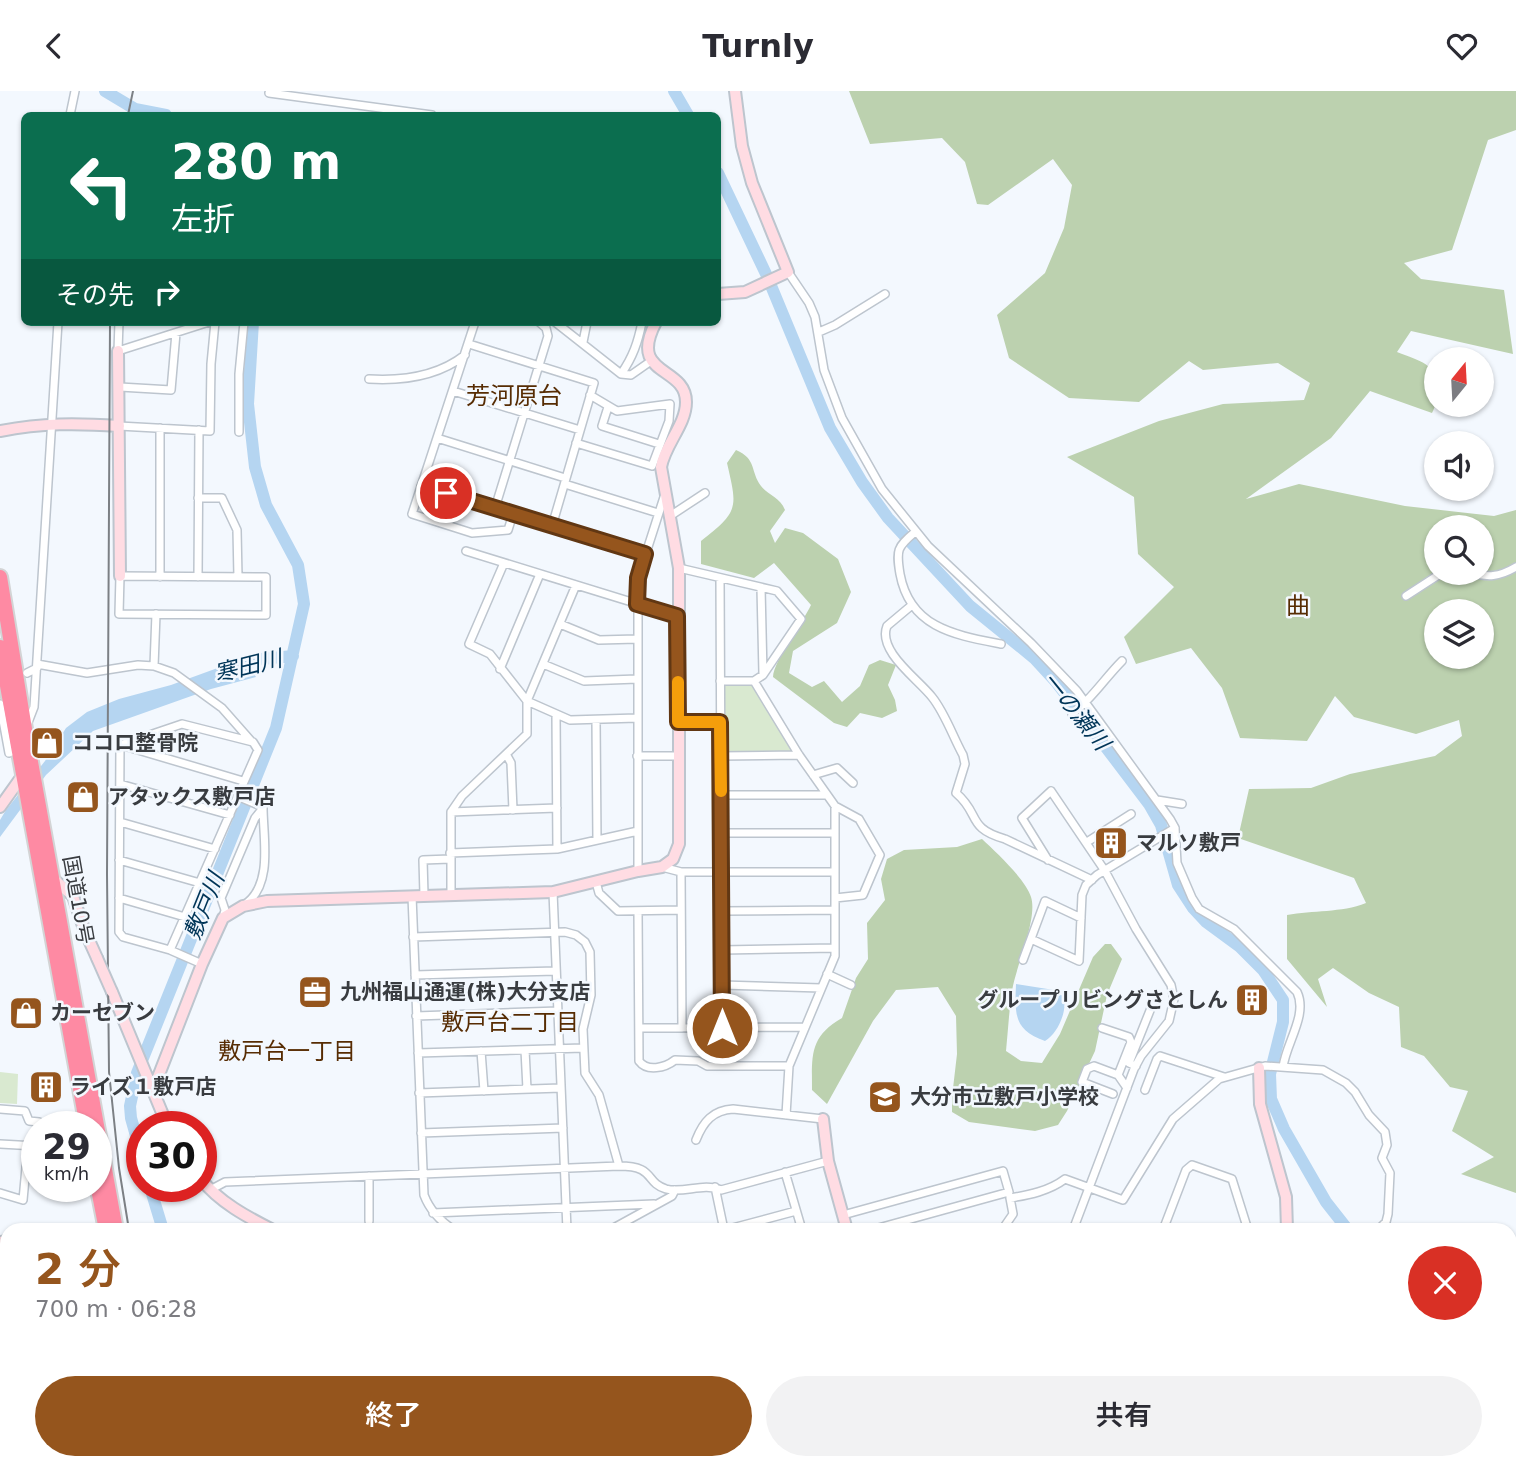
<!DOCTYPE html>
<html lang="ja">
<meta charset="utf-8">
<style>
body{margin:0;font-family:"DejaVu Sans","Noto Sans JP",sans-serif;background:#f2f2f3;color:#2b2b33;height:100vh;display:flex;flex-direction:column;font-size:26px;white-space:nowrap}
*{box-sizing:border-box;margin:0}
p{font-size:23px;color:#7c7c81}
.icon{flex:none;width:38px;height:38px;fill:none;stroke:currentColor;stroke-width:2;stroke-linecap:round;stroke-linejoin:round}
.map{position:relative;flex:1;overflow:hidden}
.sheet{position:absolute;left:0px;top:1132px;width:1517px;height:247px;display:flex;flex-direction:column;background:#fff;border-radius:21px 21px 0 0;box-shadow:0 2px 5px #0004}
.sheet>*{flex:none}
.top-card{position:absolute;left:21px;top:21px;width:700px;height:214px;border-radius:10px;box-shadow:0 2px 5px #0004;background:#0b6e4f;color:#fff;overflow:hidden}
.needle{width:46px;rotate:18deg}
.buttons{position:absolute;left:1424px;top:256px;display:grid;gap:14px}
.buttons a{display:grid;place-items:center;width:70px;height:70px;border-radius:50%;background:#fff;box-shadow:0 2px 5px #0004;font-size:35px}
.speed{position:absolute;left:21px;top:1020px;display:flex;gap:14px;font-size:35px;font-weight:700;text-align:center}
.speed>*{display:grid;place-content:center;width:91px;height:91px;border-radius:50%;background:#fff;box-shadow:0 2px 5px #0004;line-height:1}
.speed small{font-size:18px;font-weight:400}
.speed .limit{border:10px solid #d22;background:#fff;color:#111}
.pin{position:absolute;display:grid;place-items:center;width:60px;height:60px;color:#fff;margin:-30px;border:4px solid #fff;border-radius:50%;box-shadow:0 2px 7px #0007}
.me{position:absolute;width:77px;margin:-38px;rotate:0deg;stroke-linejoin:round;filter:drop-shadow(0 0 5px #0008)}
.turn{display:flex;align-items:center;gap:24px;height:147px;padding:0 35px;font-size:32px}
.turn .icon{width:91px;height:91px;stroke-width:2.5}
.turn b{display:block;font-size:49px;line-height:60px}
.then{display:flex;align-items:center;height:66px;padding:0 35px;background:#0003;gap:14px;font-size:26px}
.round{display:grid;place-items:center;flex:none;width:74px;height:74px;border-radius:37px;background:#f2f2f3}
.summary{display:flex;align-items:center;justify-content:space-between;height:119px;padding:0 35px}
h1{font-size:42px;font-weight:600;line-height:52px;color:#95551d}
.cta{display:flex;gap:14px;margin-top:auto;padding:14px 35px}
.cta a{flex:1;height:80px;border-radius:42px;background:#95551d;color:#fff;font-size:28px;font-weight:600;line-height:80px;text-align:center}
.cta a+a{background:#f2f2f3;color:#2b2b33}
header{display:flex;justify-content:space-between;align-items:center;height:91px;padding:0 35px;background:#fff;font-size:32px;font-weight:600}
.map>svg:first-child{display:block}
</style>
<header><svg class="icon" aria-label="back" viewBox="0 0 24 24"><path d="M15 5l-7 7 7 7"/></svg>Turnly<svg class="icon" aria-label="heart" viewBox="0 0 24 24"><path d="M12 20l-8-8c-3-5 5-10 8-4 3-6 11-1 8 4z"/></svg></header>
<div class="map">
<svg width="1516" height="1378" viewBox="0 0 1516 1378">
<rect width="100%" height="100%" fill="#f3f8fe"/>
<path fill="#d9e9d0" d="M750 593 754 596 792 659 791 662H726L724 660V597L726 594Z
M0 981 18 983 17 1013 0 1012Z"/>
<path fill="#bcd1af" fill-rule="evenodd" d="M849 0H1516V39L1488 49 1452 159 1404 172 1421 188 1504 199 1513 263 1411 240 1397 261C1421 271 1437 271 1437 301 1437 310 1436 314 1432 322L1370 300 1331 347 1246 408 1299 393 1405 415 1494 425 1516 419V1102L1461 1083 1494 1066 1452 1040 1468 1000 1450 996 1424 965 1401 956 1399 916 1369 902 1333 877 1318 888 1327 916 1287 868V824C1313 819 1341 822 1366 812L1354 787 1238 747 1249 698 1311 697 1350 683 1435 665 1462 645 1459 629 1416 643 1354 626 1335 605 1307 650 1240 647 1222 597 1191 557 1136 573 1124 546 1174 496 1138 463 1134 406 1067 366 1159 330 1223 313 1304 309 1310 292 1278 272 1203 279 1189 270 1139 311 1069 307 1009 267 997 224 1045 182 1064 137 1072 94 1053 68 988 114 977 113 965 71 942 47 870 53ZM1437 436H1482V481H1437ZM1437 520H1482V565H1437Z
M736 359C757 368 750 380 761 395 769 405 780 406 785 419L770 440 775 452 785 437 803 442 838 468 851 501 837 532 793 560 789 582 812 596 824 590 842 611 860 595 869 574 880 569 896 574 888 594 895 609 897 620 882 627 860 622 847 636 834 632 773 586C774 569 802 533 811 514L774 472 754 487 701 473V450C740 420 737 416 727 372Z
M982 748C996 761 1026 789 1031 806 1038 827 1016 875 1012 900 1009 920 1008 940 1006 960L1021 970 1042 972 1060 943 1093 866 1105 853H1111L1122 868 1107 904 1095 960 1067 1020 1058 1034 1035 1040 969 1031 952 1021V1006L957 963 956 925 938 896 896 899 873 930 827 1013 812 999C812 965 809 946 842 927L856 887 868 868 867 832 885 809 881 788 887 768 904 759 957 756Z
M0 1281 7 1287V1302L1 1332 7 1335V1371L4 1378H0Z"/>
<path fill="#b5d5f1" d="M245 567 256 586 211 598 93 640 46 684 0 746V729L6 719 45 670 66 637 87 621 119 608 171 594Z
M1016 893 1054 899 1064 906C1067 921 1058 942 1045 950 1013 939 1015 922 1016 893Z"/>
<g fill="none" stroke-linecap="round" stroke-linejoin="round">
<path stroke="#b5d5f1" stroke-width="2" d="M1491 1372 1497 1378"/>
<path stroke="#b5d5f1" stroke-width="12" d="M105 0 135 18 166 24
M674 0 688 24
M718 82 767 185 830 337 862 391 888 427 970 515 1034 567 1057 592 1149 713 1161 734 1178 794 1193 817 1206 831 1240 856 1263 879 1283 909V931L1270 983 1271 1008 1284 1038 1326 1111 1348 1139
M235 575 261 568 293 565
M142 1066 131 1027 130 1015 137 982 276 637 304 513 298 474 266 414 255 376 248 313 253 231
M150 1096 163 1139
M236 1372 238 1378
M1369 1378V1372"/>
<g stroke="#bdc5ce" stroke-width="10">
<path id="street" d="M269 2 432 24
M70 24 75 0
M788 181 809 212 815 226 824 279 842 327 882 398 928 455 1031 552 1077 600 1170 728 1175 737 1177 772 1192 807 1199 818 1234 838 1297 901C1308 924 1286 952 1283 976
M119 231 118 260 209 231
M475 231 412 423 472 442 508 439 513 423
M555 231 621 283 631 284 651 270
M819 241 835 234 885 203
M583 251 587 231
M469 253 594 292 552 435
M621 283C633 266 638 251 642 231
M369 288C403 290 437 286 465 264
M120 296 171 299 176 242
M453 300 580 339
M608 316 602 335 659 353
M119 335 210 340 211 273 215 231
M239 341V283L244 231
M437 347 565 387
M576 352 652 375 669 330 670 313 617 320 590 304
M568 394 658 422
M421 395 645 463
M198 407H222L237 439 238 486
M495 417 548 245 546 237 539 231
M670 425 705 402
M915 441C897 456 896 459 900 483 910 537 955 544 1001 553
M466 460 677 525
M679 477 777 500 801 528 763 584 754 590H720
M1469 481C1488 487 1499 486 1516 476
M120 485 266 486V524L119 523Z
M160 486V337
M198 486 199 339
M720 487 722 937
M576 494 527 610 570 629 637 627
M761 497 763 583
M1406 505 1443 481
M912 514 887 535C877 560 918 588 932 606 945 622 953 646 963 664L965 673 956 702C981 723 966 737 1005 748L1092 789
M560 533 599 549 637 548
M37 573 87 582 138 574 154 575 174 582 222 617 252 651
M543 573 584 590 637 588
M154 575 156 523
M500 578 540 483
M27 582 37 577
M754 590 799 664 835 715 859 728 880 764 863 804 835 807
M0 613 9 662 18 658
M1072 623C1092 608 1104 588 1122 570
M556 624 557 758
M596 629 597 749
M678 631H720
M27 634 34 616 58 231
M120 654 182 633 253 651 258 659 170 859
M120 654 119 841 123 846 170 859 202 873
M121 654 243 690
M506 663 511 672 513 719
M637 665H678
M721 665 799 664
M813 684 837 677 853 692
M120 693 230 724
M721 704H827
M237 705 263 716C263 747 273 791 247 812
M1157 709 1182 713
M451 721 557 717
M120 731 215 758
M721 742H835
M1087 751 1131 723
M450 762 557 758 638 740
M119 769 200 792
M1048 769 1022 727 1051 700 1105 780 1136 838 1171 894 1174 908 1169 930 1141 965 1134 978 1073 1139
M662 776 681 781H835
M638 780V487L665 403
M681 781 682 937
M596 791 599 802 618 820 681 819
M553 801 567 1139
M451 803V721L462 705 527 643V610L490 563 469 553 504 472
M424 804 423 769 450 768
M412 805 424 1104C430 1120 440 1130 454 1139
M119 807 185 826
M638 820 639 970C647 981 665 977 675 969L698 970 707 975H789
M722 820 835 819
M223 827 225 819 221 807 255 727 263 717
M413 846 565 841 576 844 585 851 590 861 591 904 583 938 585 982 599 1004 619 1075
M1031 848 1079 870 1082 804 1086 794 1097 784 1175 737
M722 859 835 857
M1023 869 1045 810 1081 827
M827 883 851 894
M415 884 556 880
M722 894 821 897
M416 925 558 920
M640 937 805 936
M1102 937 1129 946 1131 951 1118 984
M525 959 527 998
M481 960 484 1000
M418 962 583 957
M1136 975 1129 972 1151 917
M1145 999 1157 968 1160 965 1224 986
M419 1002 561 997
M1113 1003 1082 991 1087 978 1094 975 1118 984 1127 997
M0 1018 25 1020 29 1030 39 1031 38 1036
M786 1024 789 975 835 865V715
M421 1042 563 1037
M696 1049C703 1031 713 1019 733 1018L823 1028
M0 1053 36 1055 37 1052
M785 1081 802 1139
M715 1096 724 1139
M210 1099 225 1091 619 1075C656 1075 644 1091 666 1098 684 1103 703 1091 721 1099L828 1070
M0 1102 23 1109 28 1055
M433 1122 654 1113
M843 1124 1003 1080 1009 1101 871 1139
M369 1130V1085
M610 1139 672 1105 675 1099
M725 1139 796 1120
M1002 1139 1013 1123 1010 1107C1029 1104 1049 1100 1065 1088L1123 1109 1173 1028 1219 988 1265 975 1323 979 1346 992 1355 1001 1369 1024 1385 1041 1387 1054 1382 1067 1390 1082 1388 1123 1386 1131 1378 1139
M1163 1139 1186 1079 1192 1074 1232 1088 1248 1139
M0 1189H7
M0 1235 7 1241
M0 1257 7 1250
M0 1275 7 1281
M94 1372 99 1378
M416 1372 419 1378
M619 1372 625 1378
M673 1372 674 1378
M692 1372 694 1378
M803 1372 805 1378
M1291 1372 1294 1378
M1219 1376 1220 1378
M255 1378 266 1372
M462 1378 468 1372
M735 1378 749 1376V1372
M767 1378 789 1372"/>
</g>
<g stroke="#bdc5ce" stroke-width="14">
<path id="secondary" d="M718 203 745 201 788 181 752 92 742 55 735 0
M118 260 120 485
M0 340C43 332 75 332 119 335
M0 716 25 681
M50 785 73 805 84 838 97 867
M112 901 168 1036
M1259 977 1260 1013 1286 1106 1287 1139
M153 999 202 873 223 827 243 815 267 810 553 801 638 780 662 776 673 768 679 753V477L661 376C665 353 686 334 686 311 686 274 627 286 656 231
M823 1028 828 1070 847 1139
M201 1088C219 1111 247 1126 273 1139
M0 1151 7 1150
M563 1372 567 1378
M912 1372 914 1378
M1054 1378 1075 1372"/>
</g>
<g stroke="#d3d4d5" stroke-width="18">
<path id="highway" d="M0 486 25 638 116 1139
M0 556 87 1036
M96 1088 106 1139
M157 1372 158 1378"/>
</g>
<use href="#street" stroke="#fff" stroke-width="7"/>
<use href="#secondary" stroke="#ffdce3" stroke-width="10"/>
<use href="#highway" stroke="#fe8aa3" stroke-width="14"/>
<path stroke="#7c8085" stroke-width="2" d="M128 24 133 0
M110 231 107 783 109 981 119 1077 129 1139
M199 1372 200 1378"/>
<g stroke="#bdc5ce" stroke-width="14" stroke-linecap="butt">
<path id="secondary-bridge" d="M97 867 112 901"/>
</g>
<use href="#secondary-bridge" stroke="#ffdce3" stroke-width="10"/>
</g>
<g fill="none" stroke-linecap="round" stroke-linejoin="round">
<g stroke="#613713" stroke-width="18">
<path id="route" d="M446 402 645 463 638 487 637 513 677 525 678 631H720L722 937"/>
</g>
<use href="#route" stroke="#95551d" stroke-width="12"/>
<path stroke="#f59e0b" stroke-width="12" d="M678 591V631H720L721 700"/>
</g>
<defs>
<g id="shop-square" transform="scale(1.75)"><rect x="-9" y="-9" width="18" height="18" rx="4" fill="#95551d" stroke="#f3f8fe"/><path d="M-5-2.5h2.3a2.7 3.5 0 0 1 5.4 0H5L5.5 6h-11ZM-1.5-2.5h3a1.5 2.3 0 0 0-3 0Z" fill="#fff"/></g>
<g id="building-square" transform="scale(1.75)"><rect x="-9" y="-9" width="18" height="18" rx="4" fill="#95551d" stroke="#f3f8fe"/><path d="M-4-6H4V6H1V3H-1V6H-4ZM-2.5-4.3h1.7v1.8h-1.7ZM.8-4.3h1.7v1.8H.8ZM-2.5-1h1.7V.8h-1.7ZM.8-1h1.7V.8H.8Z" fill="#fff"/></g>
<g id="office-square" transform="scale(1.75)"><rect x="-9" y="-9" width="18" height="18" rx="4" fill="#95551d" stroke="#f3f8fe"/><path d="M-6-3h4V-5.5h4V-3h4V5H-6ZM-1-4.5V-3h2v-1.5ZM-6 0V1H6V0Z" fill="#fff"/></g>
<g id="school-square" transform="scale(1.75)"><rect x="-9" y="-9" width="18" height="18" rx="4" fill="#95551d" stroke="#f3f8fe"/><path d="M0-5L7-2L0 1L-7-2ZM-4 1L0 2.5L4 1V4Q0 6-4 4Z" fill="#fff"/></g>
</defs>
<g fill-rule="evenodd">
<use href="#shop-square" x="47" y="652"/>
<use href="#shop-square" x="83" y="706"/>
<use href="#building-square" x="1111" y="752"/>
<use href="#office-square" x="315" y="901"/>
<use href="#building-square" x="1252" y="909"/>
<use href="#shop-square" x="26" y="922"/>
<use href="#building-square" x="46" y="996"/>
<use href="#school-square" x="885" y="1006"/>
</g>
<g text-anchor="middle" stroke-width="5" stroke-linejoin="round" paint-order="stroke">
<g font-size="21" font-weight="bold" fill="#393c40" stroke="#f3f8fe" text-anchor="start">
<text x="72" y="659">ココロ整骨院</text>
<text x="108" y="713">アタックス敷戸店</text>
<text x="1136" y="759">マルソ敷戸</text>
<text x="340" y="908">九州福山通運(株)大分支店</text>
<text x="1228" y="916" text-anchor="end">グループリビングさとしん</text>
<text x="50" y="929">カーセブン</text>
<text x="70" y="1003">ライズ１敷戸店</text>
<text x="910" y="1013">大分市立敷戸小学校</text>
</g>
<g font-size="21" fill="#393c40" stroke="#f3f8fe">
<text transform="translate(78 809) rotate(80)" y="7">国道10号</text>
</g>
<g font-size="23" font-style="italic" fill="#003558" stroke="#f3f8fe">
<text transform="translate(248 575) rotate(-14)" y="8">寒田川</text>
<text transform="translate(1076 620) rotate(51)" y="8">一の瀬川</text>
<text transform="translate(204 815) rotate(-68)" y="8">敷戸川</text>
</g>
<g font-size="23" fill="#572c03" stroke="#f3f8fe">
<text x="510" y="939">敷戸台二丁目</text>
<text x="287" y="968">敷戸台一丁目</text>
</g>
<g font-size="24" fill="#572c03" stroke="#f3f8fe">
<text x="514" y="313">芳河原台</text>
<text x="1298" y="523">曲</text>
</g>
</g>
</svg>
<div class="buttons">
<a><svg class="needle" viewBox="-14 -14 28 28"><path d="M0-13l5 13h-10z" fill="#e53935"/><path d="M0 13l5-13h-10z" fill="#7c7c81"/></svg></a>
<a><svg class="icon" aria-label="sound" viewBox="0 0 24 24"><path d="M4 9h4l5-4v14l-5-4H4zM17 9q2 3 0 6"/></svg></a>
<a><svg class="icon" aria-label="search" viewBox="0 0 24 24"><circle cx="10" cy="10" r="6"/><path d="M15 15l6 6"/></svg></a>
<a><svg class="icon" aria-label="layers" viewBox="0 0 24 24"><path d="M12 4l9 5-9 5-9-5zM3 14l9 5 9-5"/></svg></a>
</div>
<div class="speed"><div>29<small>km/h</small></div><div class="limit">30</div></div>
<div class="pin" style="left:446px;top:402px;background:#d93025"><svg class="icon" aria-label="arrive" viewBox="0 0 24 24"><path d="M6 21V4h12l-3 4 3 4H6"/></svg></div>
<svg class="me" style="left:722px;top:937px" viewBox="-20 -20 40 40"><circle r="17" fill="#95551d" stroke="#fff" stroke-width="3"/><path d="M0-11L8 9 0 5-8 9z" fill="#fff"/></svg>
<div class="top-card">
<div class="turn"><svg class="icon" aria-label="left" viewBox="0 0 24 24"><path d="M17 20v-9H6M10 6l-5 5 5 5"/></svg><div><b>280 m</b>左折</div></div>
<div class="then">その先<svg class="icon" aria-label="right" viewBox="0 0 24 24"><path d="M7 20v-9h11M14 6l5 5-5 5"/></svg></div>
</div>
<section class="sheet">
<div class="summary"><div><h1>2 分</h1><p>700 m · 06:28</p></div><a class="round" style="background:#d93025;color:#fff"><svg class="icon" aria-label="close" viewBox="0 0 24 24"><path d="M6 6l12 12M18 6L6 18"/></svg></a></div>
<div class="cta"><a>終了</a><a>共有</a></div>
</section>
</div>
